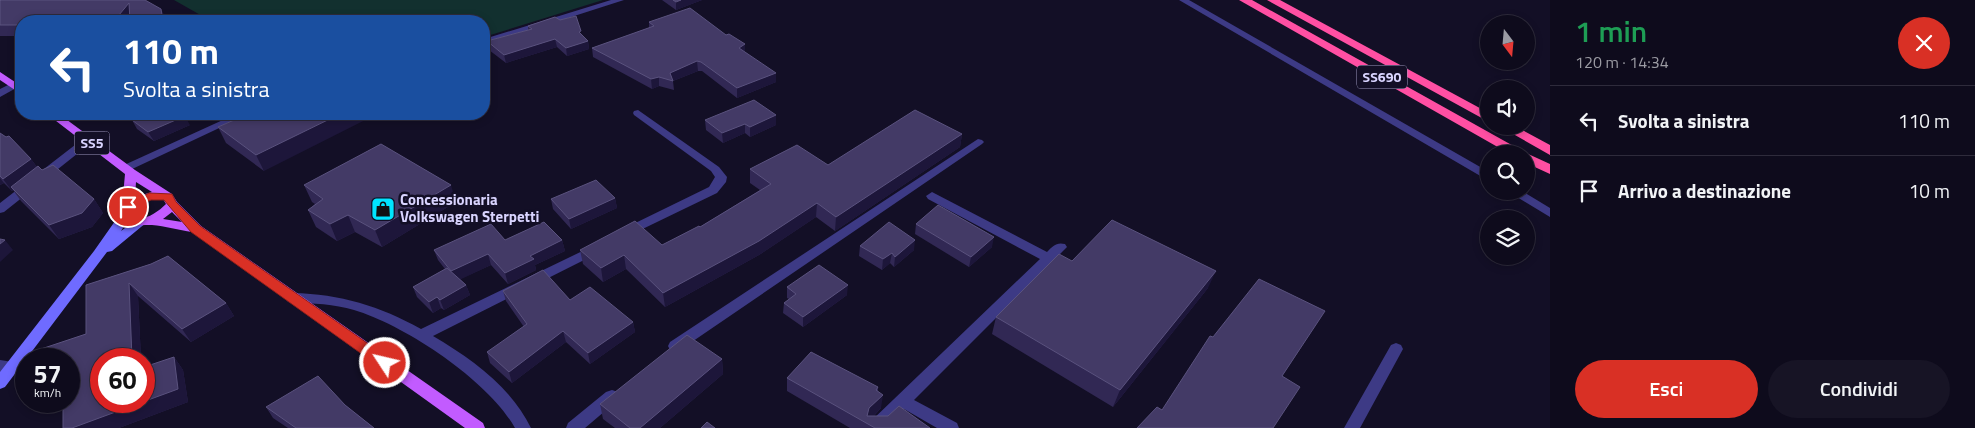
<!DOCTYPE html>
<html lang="it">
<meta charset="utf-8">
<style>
body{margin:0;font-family:"Titillium Web",sans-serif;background:#171425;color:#f1f3f6;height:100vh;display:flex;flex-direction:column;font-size:19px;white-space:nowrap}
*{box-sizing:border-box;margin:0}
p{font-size:16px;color:#9b9ba3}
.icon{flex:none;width:28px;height:28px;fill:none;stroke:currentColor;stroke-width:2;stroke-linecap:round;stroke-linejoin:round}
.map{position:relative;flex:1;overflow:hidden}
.sheet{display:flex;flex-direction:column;background:#0e0b1c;width:425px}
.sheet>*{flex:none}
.guide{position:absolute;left:15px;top:15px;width:475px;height:105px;border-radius:20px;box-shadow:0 2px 8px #0003,0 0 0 1px #2e2b3b;background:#1a4fa0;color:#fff;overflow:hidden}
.needle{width:32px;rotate:164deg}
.fabs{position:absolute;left:1480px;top:15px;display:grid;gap:10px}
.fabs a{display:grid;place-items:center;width:55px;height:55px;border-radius:50%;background:#0e0b1c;box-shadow:0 2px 8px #0003,0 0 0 1px #2e2b3b;font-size:25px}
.speed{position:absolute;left:15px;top:348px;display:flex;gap:10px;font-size:25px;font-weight:700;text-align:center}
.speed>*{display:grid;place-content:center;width:65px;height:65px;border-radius:50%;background:#0e0b1c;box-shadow:0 2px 8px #0003,0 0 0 1px #2e2b3b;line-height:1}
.speed small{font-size:12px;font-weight:400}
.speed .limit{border:8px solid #d22;background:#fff;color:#111}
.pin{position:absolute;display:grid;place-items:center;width:42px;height:42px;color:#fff;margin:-21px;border:2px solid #fff;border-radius:50%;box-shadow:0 1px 5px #0007}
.me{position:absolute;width:55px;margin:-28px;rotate:305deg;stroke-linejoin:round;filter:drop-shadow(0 0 4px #0008)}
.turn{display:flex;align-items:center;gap:18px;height:105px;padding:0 25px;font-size:22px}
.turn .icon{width:65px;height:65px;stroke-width:2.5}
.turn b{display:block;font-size:35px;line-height:42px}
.round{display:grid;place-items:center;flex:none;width:52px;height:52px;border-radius:26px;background:#171425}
.headline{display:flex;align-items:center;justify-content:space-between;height:85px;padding:0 25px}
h1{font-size:30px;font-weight:600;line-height:38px;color:#1e9e55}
.primary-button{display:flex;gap:10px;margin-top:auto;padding:10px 25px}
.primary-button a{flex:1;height:58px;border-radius:30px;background:#d93025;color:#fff;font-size:20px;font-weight:600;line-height:58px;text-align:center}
.primary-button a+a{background:#171425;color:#f1f3f6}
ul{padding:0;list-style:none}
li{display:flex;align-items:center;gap:15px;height:70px;padding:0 25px;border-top:1px solid #2e2b3b}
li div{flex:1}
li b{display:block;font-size:19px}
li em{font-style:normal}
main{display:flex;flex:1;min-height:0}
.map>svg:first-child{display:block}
</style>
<main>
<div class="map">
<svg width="1550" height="428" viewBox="0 0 1550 428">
<rect width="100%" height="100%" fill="#130f26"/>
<path fill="#12302f" d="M174 0H603L484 37V21H211Z"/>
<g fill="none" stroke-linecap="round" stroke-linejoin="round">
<path fill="#3d3a85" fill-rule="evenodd" d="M611 0H624L484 45V39Z
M1179 0H1189L1489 172V181Z
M14 82 19 85 18 87 0 97V89Z
M638 110 719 167 727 177 726 182 717 193 626 237 620 233 621 230 709 187 715 177 711 171 634 115 633 113 634 111Z
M236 114H249L130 170H122L120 168 122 166Z
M88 137 94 140 92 142 4 212 0 213V203L84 138Z
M978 139 982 140 984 142 982 144 680 350 675 352 670 350 668 346 670 342Z
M1507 191H1522L1550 208V217Z
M932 192 1047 252C1053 246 1056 242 1065 244L1067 247 914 400 957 423 959 428H937L904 409 886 428H867L869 423 1040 259 928 199 926 196Z
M597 244 602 245 604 248 602 251 433 336C472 359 511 387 531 428H515C489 381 405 325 354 310 334 304 313 303 293 303L288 302 286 298 288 294 293 293C340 294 380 306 421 329Z
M1396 343 1401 345 1403 349 1360 428H1344L1391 345Z
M0 360 19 363 22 367 19 371 14 373 0 372Z
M612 390 618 392 620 396 618 400 585 428H566L568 423 606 392Z"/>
<path fill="#6f6bff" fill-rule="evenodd" d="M124 213 130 217 121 231 137 219H145L147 222 112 251 107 252 5 387 0 389V372L94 251 120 214Z"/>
<path fill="#c25bff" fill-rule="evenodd" d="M0 72 21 86V94L0 80Z
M47 114H59L135 170 172 194 177 202 201 226 483 423 485 428H465L192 232C179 230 165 226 152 225 139 224 127 230 118 217L122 207 125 174ZM136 182 152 192 135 197ZM163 199 166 204C157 213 142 223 131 216 134 203 151 198 163 199ZM172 212 182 222 163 219Z"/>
<path fill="#ff4fa3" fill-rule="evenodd" d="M1239 0H1252L1526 153 1550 164V174L1526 163V154H1510Z
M1267 0H1280L1489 113V122Z
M1499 126H1515L1550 145V155Z"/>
</g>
<path fill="#312854" d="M662 0H702L676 10Z
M0 1 167 20 130 19 129 21H21V36H0Z
M649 22 745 52 776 82 737 98 702 71H698L673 81 674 90 659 86 652 89 593 57 592 48 649 28Z
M528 26 582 35 588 41 589 49 567 56 557 47 506 63 489 50 487 41 528 30Z
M21 40V52L16 44Z
M248 114 264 171 226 143 218 127Z
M132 120 190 125 154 141 137 129Z
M705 120 776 125 750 137 745 133 723 143 706 130Z
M0 133 31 159 37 167 94 199 103 213 92 227 59 239 21 201 13 190 12 191 4 183 0 185Z
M962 134 960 147 835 231 816 217 759 255 665 307 626 269 603 282 583 264 580 250 662 245 700 227 760 190 750 183V169L828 165Z
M304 185 456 202 382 247 355 232 337 241 316 227 308 210 315 204 312 202Z
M615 198 617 208 571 229 553 209 551 199Z
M916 224 992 247 969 267 915 234Z
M505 240H562L565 251 535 265 536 270 508 284 491 265 460 279 466 285 470 295 444 310 441 308 433 313 417 297 413 287 445 269 438 260 434 250Z
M860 246 914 250 894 267 890 263 882 270 859 256Z
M168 256 226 303 234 316 191 342 138 296 141 359H101V401H144V367L174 357 183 370 188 402 119 428H63V401H69V359H31L32 352 86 334V285L151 264Z
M1072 261 1208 288 1113 407 992 334 996 317Z
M787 287 847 295 803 327 783 313 784 303 789 299 787 298Z
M503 291 570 300 633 322 635 332 590 364 566 342 512 383 490 363 487 352 524 327 506 301Z
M722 359 723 374 660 428H615L603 419 600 404Z
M787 378 878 387V391L881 408 874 416 930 428H850L787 391Z
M345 405 374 428H288L273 418 266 407Z"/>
<path fill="#1d163a" d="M681 0H702L676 10V2Z
M129 3 135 13 129 21H114Z
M161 9 167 20V21H163Z
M555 39 557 47 506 63 504 55Z
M588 41 589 49 567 56 566 48Z
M745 44V54L739 48Z
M697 61 698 71 673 81 670 73Z
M776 73V82L737 98V88Z
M659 77V86L652 89 651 79Z
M340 114H377L264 171 256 155Z
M776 115V125L750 137V127Z
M185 116 190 125 154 141 148 132Z
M745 124V133L723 143 722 133Z
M962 134 960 147 835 231 836 217Z
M31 159 39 170 11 187 13 190 12 191 3 179Z
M0 178 4 183 0 185Z
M451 185 456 202 382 247 375 230Z
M615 198 617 208 571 229 569 219Z
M94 199 103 213 92 227 59 239 49 225Z
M817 203 816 217 759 255 665 307 663 293Z
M348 215 355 232 337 241 330 224Z
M994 237 992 247 969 267 971 257Z
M5 240 13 250 0 262V244Z
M562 240 565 251 535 265 536 270 508 284 505 273 530 256Z
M915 240 914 250 894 267 895 257Z
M892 253 890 263 882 270 883 259Z
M488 254 491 265 455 282 451 271Z
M624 255 626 269 603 282 601 268Z
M1216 271 1208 288 1113 407 1120 390Z
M129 283 138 296 141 359H132Z
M466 285 470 295 444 310 440 300Z
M848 285 847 295 803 327V317Z
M437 297 441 308 433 313 429 302Z
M226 303 234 316 191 342 182 329Z
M1325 311 1316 325 1273 390 1282 376Z
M633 322 635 332 590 364 588 353Z
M563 331 566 342 512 383 509 372Z
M174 357 183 370 188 402 119 428H72Z
M722 359 723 374 660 428H640Z
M883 395 881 408 868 422 867 416 869 408Z"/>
<path fill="#433a66" stroke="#5a527e" d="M1 0H145L161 9 163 21H130L129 3 114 21H21V25H0V1Z
M673 0H681L676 2Z
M690 8 726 35 729 34 745 44 739 48 776 73 737 88 701 62 697 61 670 73 673 81 659 77 651 79 592 48 654 26 649 22Z
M576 16 581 31 579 32 588 41 566 48 555 39 504 55 487 41 532 29 528 26 555 17 560 20Z
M21 40V44H16Z
M754 100 776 115 750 127 745 124 722 133 705 120Z
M915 110 962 134 836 217 817 203 759 241 663 293 624 255 601 268 580 250 635 221 662 245 699 226 700 227 771 184 750 169 797 145 828 165Z
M132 114H182L185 116 148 132 132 120Z
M248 114H340L256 155 218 127Z
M0 133 6 137 9 136 31 159 3 179 0 176Z
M381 144 451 185 375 230 348 215 330 224 308 210 323 199 304 185Z
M53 165 94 199 82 213 49 225 11 187 38 166 42 170Z
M596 180 615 198 569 219 551 199Z
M938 205 994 237 971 257 916 224Z
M1112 220 1216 271 1120 390 996 317 1059 254 1072 261Z
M544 222 562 240 530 256 534 259 505 273 488 254 451 271 434 250 491 224 505 240Z
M889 222 915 240 895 257 892 253 883 259 860 246Z
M0 239 5 240 0 244Z
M168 256 226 303 182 329 129 283 132 359H101V401H144V367L174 357 178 389 72 428H63V401H69V359H31L32 352 86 334V285L151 264Z
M819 265 848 285 803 317 784 303 796 294 787 287Z
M447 268 466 285 440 300 437 297 429 302 413 287Z
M543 270 570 300 590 287 633 322 588 353 563 331 509 372 487 352 527 324 503 291Z
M1259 279 1325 311 1282 376 1300 387 1273 428H1137L1157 407 1162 410 1210 336 1213 337Z
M687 335 722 359 640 428H630L600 404Z
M811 352 878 387 876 390 883 395 869 408 867 416H888L899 406 930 428H875L787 378Z
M318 376 345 405 374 428H296L266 407Z
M707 422 715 428H701Z"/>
<path fill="#d93025" stroke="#8d1f18" d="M149 193 172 194 176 202 200 226 390 359 392 363 390 367 385 368 380 367 191 232 164 200H151L128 211 122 207Z"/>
<defs>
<g id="shop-square" transform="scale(1.25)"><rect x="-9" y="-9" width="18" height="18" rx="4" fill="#00e5ff" stroke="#130f26"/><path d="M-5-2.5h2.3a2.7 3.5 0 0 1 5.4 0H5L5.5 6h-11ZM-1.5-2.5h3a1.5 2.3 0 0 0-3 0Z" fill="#111"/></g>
</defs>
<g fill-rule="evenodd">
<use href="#shop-square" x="383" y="209"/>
</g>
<g text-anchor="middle" stroke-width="5" stroke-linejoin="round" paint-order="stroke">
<g fill="#130f26" stroke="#9e99be" stroke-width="1">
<rect x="1357" y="65.5" width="50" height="23" rx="4"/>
<rect x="74.5" y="131.5" width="35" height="23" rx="4"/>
</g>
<g font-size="14" font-weight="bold" fill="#d9d4ff">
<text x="1382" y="82">SS690</text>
<text x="92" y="148">SS5</text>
</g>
<g font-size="15" font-weight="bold" fill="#d9d4ff" stroke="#130f26" text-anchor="start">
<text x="400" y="205">Concessionaria<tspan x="400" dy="17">Volkswagen Sterpetti</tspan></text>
</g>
</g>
</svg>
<div class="fabs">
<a><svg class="needle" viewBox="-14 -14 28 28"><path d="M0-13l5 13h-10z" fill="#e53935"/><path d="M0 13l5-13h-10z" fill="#9b9ba3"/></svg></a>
<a><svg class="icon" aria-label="sound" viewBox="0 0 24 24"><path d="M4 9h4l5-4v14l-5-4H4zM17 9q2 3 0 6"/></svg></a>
<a><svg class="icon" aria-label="search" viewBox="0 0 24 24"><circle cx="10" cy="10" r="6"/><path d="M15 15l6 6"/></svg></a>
<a><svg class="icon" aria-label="layers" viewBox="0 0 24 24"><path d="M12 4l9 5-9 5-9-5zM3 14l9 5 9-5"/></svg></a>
</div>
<div class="speed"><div>57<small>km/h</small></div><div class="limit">60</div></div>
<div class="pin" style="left:128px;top:207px;background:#d93025"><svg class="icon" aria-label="arrive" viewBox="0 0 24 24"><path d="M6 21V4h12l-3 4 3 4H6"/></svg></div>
<svg class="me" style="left:385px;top:363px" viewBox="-20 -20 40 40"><circle r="17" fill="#d93025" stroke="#fff" stroke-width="3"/><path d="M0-11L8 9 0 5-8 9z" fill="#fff"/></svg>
<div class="guide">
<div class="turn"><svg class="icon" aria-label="left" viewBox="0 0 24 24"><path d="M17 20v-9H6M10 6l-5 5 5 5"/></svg><div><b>110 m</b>Svolta a sinistra</div></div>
</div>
</div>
<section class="sheet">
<div class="headline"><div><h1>1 min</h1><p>120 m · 14:34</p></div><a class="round" style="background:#d93025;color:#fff"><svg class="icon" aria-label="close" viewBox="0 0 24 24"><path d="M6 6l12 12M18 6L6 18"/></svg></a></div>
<ul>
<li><svg class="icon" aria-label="left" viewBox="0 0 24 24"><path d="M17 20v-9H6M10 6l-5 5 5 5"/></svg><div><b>Svolta a sinistra</b></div><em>110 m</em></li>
<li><svg class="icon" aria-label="arrive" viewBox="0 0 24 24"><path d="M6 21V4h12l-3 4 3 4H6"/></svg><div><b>Arrivo a destinazione</b></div><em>10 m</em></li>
</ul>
<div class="primary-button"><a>Esci</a><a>Condividi</a></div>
</section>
</main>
